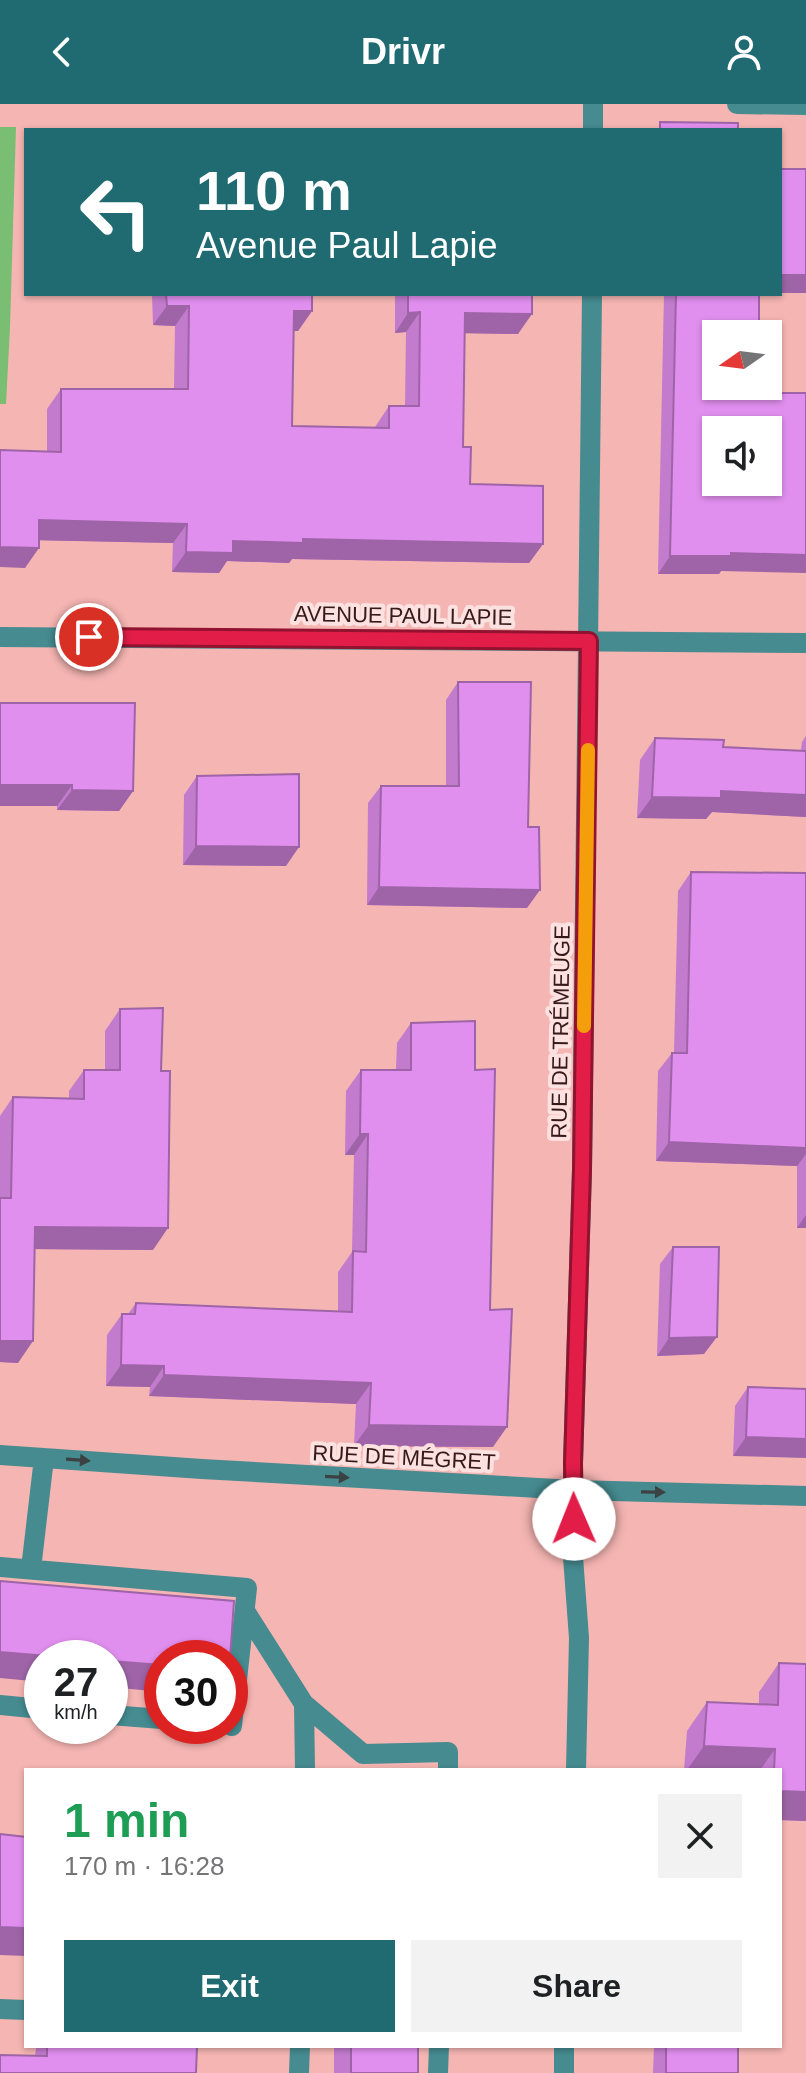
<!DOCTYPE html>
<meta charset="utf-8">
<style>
body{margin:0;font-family:Arial,sans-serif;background:#f2f2f2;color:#202124;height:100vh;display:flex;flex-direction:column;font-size:30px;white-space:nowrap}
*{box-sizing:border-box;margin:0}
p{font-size:26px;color:#757577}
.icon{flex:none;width:44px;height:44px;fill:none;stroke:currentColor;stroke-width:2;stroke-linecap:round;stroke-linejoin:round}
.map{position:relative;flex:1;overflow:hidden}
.details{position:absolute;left:24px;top:1664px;width:758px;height:280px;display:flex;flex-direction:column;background:#fff;border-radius:0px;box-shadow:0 2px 6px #0004}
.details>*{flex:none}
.banner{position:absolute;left:24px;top:24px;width:758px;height:168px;border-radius:0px;box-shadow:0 2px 6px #0004;background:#1f6b71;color:#fff;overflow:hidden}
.needle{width:52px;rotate:256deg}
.fabs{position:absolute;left:702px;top:216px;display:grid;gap:16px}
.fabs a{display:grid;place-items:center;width:80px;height:80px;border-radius:0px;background:#fff;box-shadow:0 2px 6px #0004;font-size:40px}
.speed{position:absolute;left:24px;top:1536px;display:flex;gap:16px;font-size:40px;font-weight:700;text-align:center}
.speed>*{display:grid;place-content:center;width:104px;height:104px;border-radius:50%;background:#fff;box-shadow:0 2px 6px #0004;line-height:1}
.speed small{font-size:20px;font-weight:400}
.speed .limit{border:12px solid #d22;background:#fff;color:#111}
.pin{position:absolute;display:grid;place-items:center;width:68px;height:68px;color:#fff;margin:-34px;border:4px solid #fff;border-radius:50%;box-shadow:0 2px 8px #0007}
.me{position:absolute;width:88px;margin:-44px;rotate:359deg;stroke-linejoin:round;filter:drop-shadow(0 0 6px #0008)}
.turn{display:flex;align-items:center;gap:28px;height:168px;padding:0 40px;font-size:36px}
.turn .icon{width:104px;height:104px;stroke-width:2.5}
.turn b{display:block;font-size:56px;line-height:68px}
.round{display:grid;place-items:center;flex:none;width:84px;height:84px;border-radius:0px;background:#f2f2f2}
.overview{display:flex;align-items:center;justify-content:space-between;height:136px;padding:0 40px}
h1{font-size:48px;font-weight:700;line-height:60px;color:#1e9e55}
.action{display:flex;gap:16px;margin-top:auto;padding:16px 40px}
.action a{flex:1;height:92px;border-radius:0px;background:#1f6b71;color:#fff;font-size:32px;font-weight:700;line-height:92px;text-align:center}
.action a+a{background:#f2f2f2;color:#202124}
header{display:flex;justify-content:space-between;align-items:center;height:104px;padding:0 40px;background:#1f6b71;color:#fff;font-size:36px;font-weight:700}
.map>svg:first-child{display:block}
</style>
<header><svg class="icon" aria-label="back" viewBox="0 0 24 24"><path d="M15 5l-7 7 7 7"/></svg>Drivr<svg class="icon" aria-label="person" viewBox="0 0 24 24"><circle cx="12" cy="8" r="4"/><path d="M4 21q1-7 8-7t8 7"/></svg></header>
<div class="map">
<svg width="806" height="1969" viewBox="0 0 806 1969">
<rect width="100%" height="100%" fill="#f5b5b2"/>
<path fill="#79be72" d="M0 23H16L10 223 6 300H0Z"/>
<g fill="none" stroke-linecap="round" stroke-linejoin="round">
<path stroke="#458b90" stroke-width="20" d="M737 0 806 1
M593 26V0
M0 533 806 539
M0 1351 202 1365 574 1386 806 1392
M0 1463 247 1484 232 1622 230 1621
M31 1465 44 1354
M245 1507 304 1600 363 1650 448 1648V1666
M304 1600 305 1666
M0 1601 42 1605
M110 1611 162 1615
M576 1666 579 1534 573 1453V1359L582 1066 592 190
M0 1905 26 1906
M299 1969 300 1942
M438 1969 439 1942
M564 1969V1942"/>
</g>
<path fill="#c27bcd" d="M152 190H312V207L298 227H294L292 322 375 323 389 302H405L406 228 395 229V190H532L518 230 465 229 463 343 470 380 543 440 529 459 292 455 289 459 227 457 219 469 172 468 173 439 39 436 25 464 47 348V305L61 285H174L175 222 153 221Z
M664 190H759L716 230 765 289 721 467 719 470H658Z
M458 578 527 804 367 801 368 699 381 682H446V596Z
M0 599 133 687 119 707 57 706V702H0Z
M806 632V713L712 708 706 715 637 714 640 656 655 634 723 643 801 647 802 638Z
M197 672 286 762 183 761 184 691Z
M691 768 806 769V1124H797V1062L656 1057 658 967 672 949H674L678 787Z
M120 905 153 1146 35 1145 18 1259 0 1258V1012L13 993 69 994V987L84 966H105V927Z
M411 919 475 966 490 1206 493 1343 354 1342 356 1300 149 1292 150 1283 106 1282 107 1231 122 1210H128L136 1199 338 1208V1168L352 1148 354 1051H345L346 987 361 966H396L397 939Z
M673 1143 704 1250 657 1252 660 1160Z
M748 1283 806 1285 733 1352 735 1302Z
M779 1559 806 1560V1717L780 1716V1666H684L687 1627 707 1598 759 1601V1588Z
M37 1942H197L196 1969 35 1952 36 1944Z
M334 1942H418V1969H334Z
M654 1942H738V1969H653Z"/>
<path fill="#9e64a7" d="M780 171H806V189H780Z
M167 202H189L175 222 153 221Z
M294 207H312L298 227H280Z
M420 208 406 228 395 229 408 209Z
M465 209 532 210 518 230 451 229Z
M39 416 187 420 173 439 25 436Z
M303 435 543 440 529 459 292 455 289 459 227 457 219 469 172 468 186 448 233 437Z
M0 443 39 444 25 464 0 463Z
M731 449 806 451V469L721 467 719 470H658L670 452Z
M0 681H72L57 702H0Z
M72 686 133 687 119 707 57 706Z
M721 687 806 691V713L712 708 706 715 637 714 652 693Z
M196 742 299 743 286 762 183 761Z
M379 783 540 786 527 804 367 801Z
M360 1030H368L354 1051H345Z
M669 1038 806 1044V1050L797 1062 656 1057Z
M806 1111V1124H797Z
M35 1123 168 1124 153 1146 20 1145Z
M717 1233 704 1250 657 1252 669 1234Z
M0 1237H33L18 1259 0 1258Z
M121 1261 164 1262 150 1283 106 1282Z
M164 1271 371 1279 356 1300 149 1292Z
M369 1321 507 1323 493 1343 354 1342Z
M746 1333 806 1335V1354L733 1352Z
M0 1548 71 1554H42V1578L0 1574Z
M110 1557 162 1561V1588L110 1583Z
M704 1642 775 1645 760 1666H687Z
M780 1687 806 1688V1717L780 1716Z
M0 1823 26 1824V1852L0 1851Z"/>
<path fill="#e18fee" stroke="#9e64a7" stroke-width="2" fill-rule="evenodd" d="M660 18 738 19V26H660Z
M780 65H806V171H780Z
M166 190H312V207H294L292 322 389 324V302H419L420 208 408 209V190H532V210L465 209 463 343H471L470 380 543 382V440L303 435V439L233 437V449L186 448 187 420 39 416V444L0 443V346L61 348V285H188L189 202H167Z
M676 190H759V230H716V282H765V289H806V451L731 449V452H670ZM716 326H768V378H716Z
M458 578H531L528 723H539L540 786 379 783 381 682H459Z
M0 599H135L133 687 72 686V681H0Z
M655 634 724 636 723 643 806 647V691L721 687V694L652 693Z
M299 670V743L196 742 197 672Z
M691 768 806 769V1044L669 1038 672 949H687Z
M163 904 161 967H170L168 1124 35 1123 33 1237H0V1094H11L13 993 84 995V966H120V905Z
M475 917V966L495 965 490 1206 512 1205 507 1323 369 1321 371 1279 164 1271V1262L121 1261 122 1210H135L136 1199 352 1208 353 1147 366 1148 368 1030H360L361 966H411V919Z
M673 1143H719L717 1233 669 1234Z
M748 1283 806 1285V1335L746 1333Z
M0 1477 234 1497 230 1554H162V1561L110 1557V1554H71L0 1548Z
M779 1559 806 1560V1688L780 1687V1666H774L775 1645 704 1642 707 1598 778 1601Z
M0 1730 26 1733V1824L0 1823Z
M47 1942H197L196 1969H0V1951L47 1952Z
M351 1942H418V1969H351Z
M666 1942H738V1969H666Z"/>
<defs><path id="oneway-solid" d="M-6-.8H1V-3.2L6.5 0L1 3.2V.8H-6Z" transform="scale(2)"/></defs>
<g fill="#3c4143">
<use href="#oneway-solid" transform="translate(78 1356) rotate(4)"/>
<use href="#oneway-solid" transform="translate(337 1373) rotate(3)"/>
<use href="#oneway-solid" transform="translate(653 1388) rotate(1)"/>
</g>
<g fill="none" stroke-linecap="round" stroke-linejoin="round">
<g stroke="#92132f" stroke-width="20">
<path id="route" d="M89 533 589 537 582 1066 573 1359 574 1415"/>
</g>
<use href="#route" stroke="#e11d48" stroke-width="14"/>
<path stroke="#f59e0b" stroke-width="14" d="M584 922 588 646"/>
</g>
<g text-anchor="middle" stroke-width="8" stroke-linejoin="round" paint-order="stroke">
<g font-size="22" fill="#371919" stroke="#fbe1e0">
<text transform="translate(403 511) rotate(1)" y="8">AVENUE PAUL LAPIE</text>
<text transform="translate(560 928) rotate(-89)" y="8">RUE DE TRÉMEUGE</text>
<text transform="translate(404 1353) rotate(3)" y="8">RUE DE MÉGRET</text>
</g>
</g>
</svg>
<div class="fabs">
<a><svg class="needle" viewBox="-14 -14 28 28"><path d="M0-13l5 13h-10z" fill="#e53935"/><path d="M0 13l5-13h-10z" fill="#757577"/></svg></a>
<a><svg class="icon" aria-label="sound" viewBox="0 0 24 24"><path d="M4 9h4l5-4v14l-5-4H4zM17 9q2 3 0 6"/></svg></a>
</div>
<div class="speed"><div>27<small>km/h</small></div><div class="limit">30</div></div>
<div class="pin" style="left:89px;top:533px;background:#d93025"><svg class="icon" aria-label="arrive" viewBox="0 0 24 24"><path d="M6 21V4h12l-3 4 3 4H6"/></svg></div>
<svg class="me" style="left:574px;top:1415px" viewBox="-20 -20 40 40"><circle r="19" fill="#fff"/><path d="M0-13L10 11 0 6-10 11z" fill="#e11d48"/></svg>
<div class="banner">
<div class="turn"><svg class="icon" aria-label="left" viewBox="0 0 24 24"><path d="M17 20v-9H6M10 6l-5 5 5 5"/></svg><div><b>110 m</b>Avenue Paul Lapie</div></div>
</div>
<section class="details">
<div class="overview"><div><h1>1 min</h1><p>170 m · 16:28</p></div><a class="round"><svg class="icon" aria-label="close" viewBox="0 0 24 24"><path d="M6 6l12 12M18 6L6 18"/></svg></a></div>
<div class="action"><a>Exit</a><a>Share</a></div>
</section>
</div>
